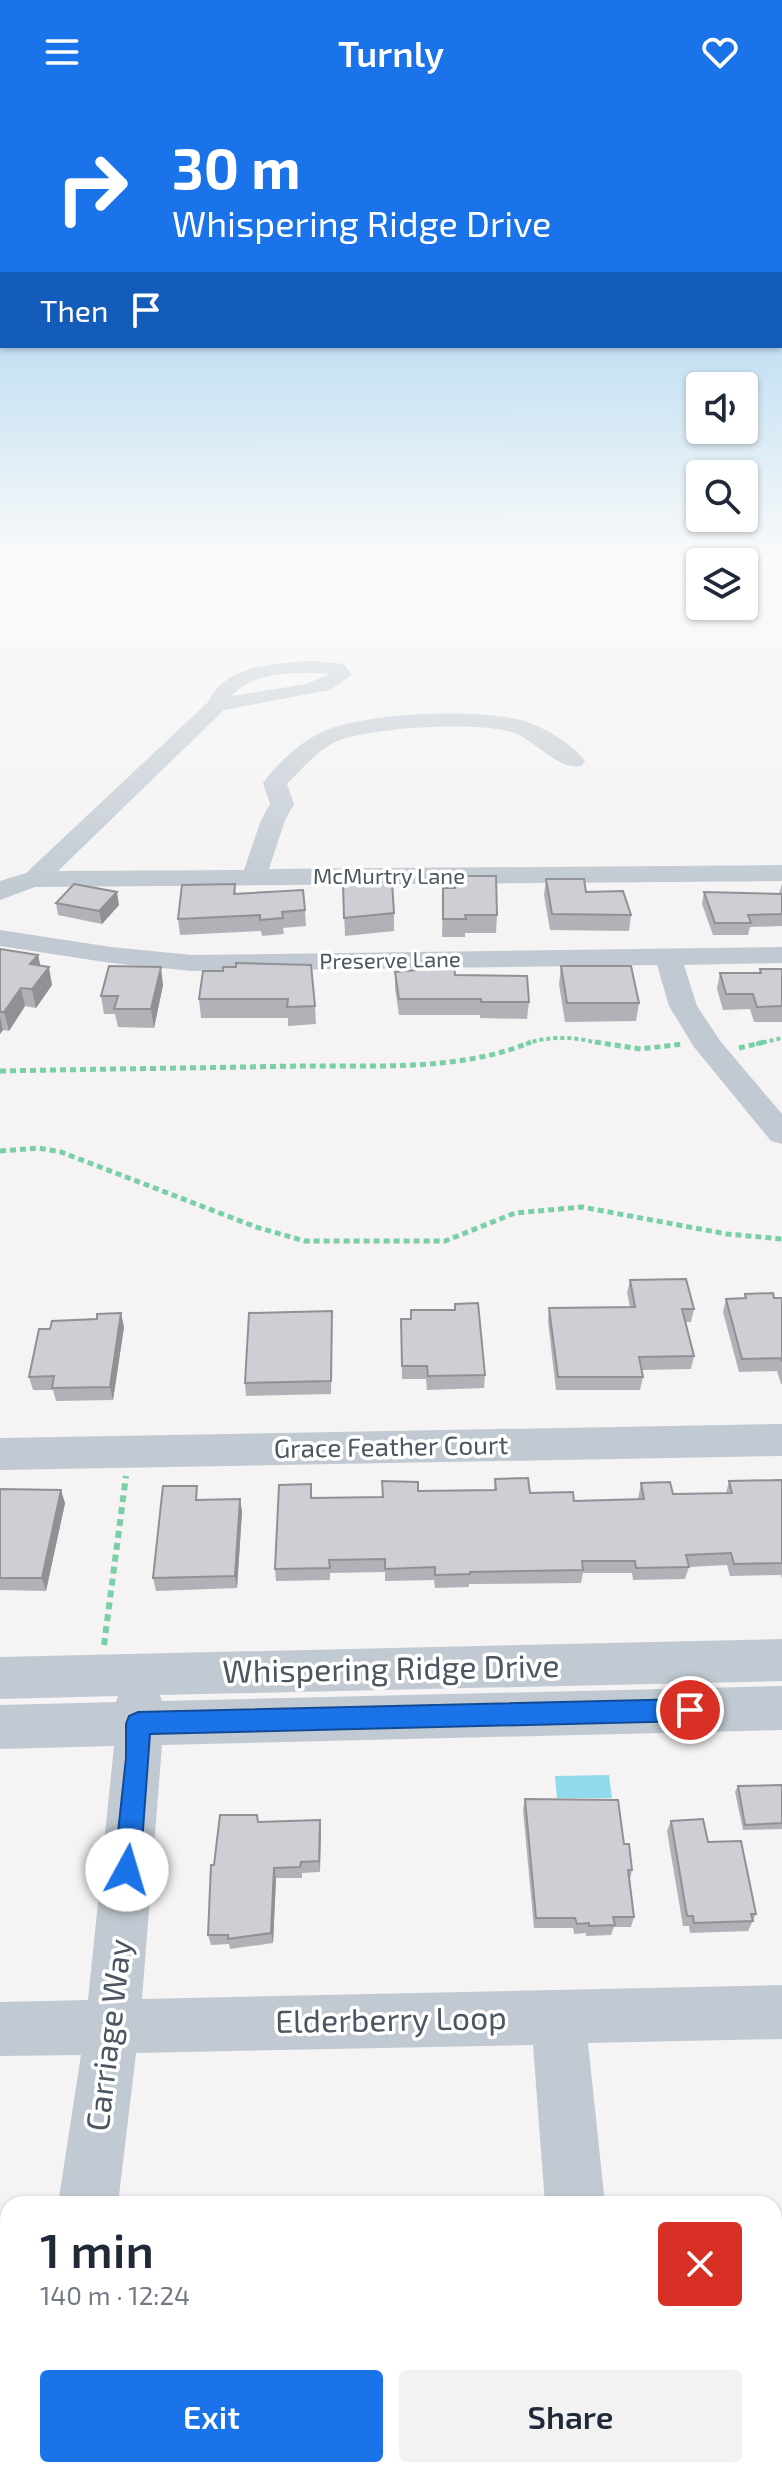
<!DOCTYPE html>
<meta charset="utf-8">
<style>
body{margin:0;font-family:"Exo 2",sans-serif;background:#f2f2f3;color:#1f2937;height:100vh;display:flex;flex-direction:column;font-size:30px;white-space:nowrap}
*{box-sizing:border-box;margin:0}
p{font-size:26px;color:#747a83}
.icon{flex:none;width:44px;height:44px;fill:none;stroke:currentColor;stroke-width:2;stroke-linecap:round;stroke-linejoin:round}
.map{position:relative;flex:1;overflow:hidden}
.panel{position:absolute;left:0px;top:2092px;width:782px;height:282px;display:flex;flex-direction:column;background:#fff;border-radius:24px 24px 0 0;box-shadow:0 2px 6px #0004}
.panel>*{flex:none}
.banner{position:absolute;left:0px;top:0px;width:782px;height:244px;box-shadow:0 2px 6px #0004;background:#1a73e8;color:#fff;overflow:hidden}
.tools{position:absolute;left:686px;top:268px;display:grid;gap:16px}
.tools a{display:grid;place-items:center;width:72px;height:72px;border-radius:8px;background:#fff;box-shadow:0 2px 6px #0004;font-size:40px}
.pin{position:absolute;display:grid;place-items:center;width:68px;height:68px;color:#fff;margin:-34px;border:4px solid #fff;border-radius:50%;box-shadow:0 2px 8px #0007}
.me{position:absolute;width:88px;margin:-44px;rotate:6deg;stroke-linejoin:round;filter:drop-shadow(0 0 6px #0008)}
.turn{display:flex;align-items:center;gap:28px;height:168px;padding:0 40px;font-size:36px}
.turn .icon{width:104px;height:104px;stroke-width:2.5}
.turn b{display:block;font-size:56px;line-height:68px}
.then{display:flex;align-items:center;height:76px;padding:0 40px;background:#0003;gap:16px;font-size:30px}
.round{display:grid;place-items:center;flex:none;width:84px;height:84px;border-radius:8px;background:#f2f2f3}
.overview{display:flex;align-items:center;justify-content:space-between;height:136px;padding:0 40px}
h1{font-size:48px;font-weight:600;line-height:60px}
.primary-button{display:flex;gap:16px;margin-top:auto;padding:16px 40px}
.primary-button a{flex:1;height:92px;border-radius:8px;background:#1a73e8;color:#fff;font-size:32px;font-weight:600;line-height:92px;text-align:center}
.primary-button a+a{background:#f2f2f3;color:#1f2937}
header{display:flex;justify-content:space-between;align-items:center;height:104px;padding:0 40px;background:#1a73e8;color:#fff;font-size:36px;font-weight:600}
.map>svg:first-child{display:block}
</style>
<header><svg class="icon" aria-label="menu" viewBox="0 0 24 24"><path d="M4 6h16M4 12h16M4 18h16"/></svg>Turnly<svg class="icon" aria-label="heart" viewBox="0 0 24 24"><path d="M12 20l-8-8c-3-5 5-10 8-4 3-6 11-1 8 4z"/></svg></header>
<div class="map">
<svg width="782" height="2373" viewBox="0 0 782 2373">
<rect width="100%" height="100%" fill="#f5f3f3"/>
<path fill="#90daee" d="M609 1671 612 1694H557L555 1672Z"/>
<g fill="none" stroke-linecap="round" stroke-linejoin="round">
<path stroke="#7ad0a6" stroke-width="4" stroke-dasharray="4 3" stroke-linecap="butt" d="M526 940C549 931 579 933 602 940
M756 940 782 934"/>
<path stroke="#7ad0a6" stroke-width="5" stroke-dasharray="6 4" stroke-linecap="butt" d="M595 938 641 945 682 940
M739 944 765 938
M0 967C99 965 198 964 297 962 374 961 459 968 531 938
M0 1047 38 1044 61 1048 256 1123 305 1137H445L515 1109 582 1103 727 1130 782 1135"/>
<path stroke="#7ad0a6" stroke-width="6" stroke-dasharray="7 5" stroke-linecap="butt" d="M104 1541 126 1372"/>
<path fill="#c1cad2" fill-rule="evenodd" d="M314 557 344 560 352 571 330 586 224 606 58 767 244 766 261 716 270 700 263 679C276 661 298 640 318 630 359 608 479 604 524 617 544 623 573 640 585 657L582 662C559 667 538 639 517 630 486 616 364 623 333 639 316 648 301 666 287 680L294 700 285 716 269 765 782 761V777L35 783 0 796V777L26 769 208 598C227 560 275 559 314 557ZM330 570 306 580 232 592C252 567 300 568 330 570Z
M0 826 111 843 192 851 782 843V859L684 861 697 902 721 938 782 1010V1040L771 1037 694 943 669 902 657 861 192 867 111 859 0 842Z
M782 1320V1352L0 1366V1334Z
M782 1535V1577L160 1591 162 1597 782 1582V1626L162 1641 142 1895 782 1881V1935L588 1939 605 2100H545L533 1941 136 1949 118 2100H58L81 1951 0 1952V1898L88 1896 114 1642 0 1645V1601L116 1598 118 1592 0 1595V1553Z
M43 2366H109L110 2373H44Z
M604 2366H670L672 2373H606Z"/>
</g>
<path fill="#b0b2b7" d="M546 775 586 788 631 811 629 827 550 826 544 791Z
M343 779 394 809V827L345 832Z
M235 780 236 790 305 806 306 822 283 824 284 830 262 832 261 827 180 831 178 815Z
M782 780V822L750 823 748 831H713L702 800 704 788 779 790Z
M443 784 497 811 496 829H465V833H442Z
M56 799 119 801 102 820 58 811Z
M0 845 38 851 40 862 52 881 36 904 25 902 9 927 3 926 0 930Z
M441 861 455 871 529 898 527 915 480 914V911H399L395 884V868L416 866Z
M561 862 639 899 636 917 565 918 559 880Z
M760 865H782V918H754L750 905 723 906 717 885 720 869H759Z
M203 867 315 902 316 920 288 922V914H201L199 895Z
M163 881 154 924 118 923 115 910H104L101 892Z
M630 1176 694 1205 691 1218H686L694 1252 691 1265 642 1266 643 1273 640 1286H556L548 1217 549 1204 630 1203 627 1189Z
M745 1190 774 1194H782V1280H781L777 1267 739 1268 723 1208 726 1195 744 1194Z
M411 1206H455L485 1271 484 1284 427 1286 426 1275H402L401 1215H411Z
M332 1220 331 1290 246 1292 245 1279Z
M124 1223 113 1296 56 1297 53 1286H33L29 1273 50 1225Z
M495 1375 530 1389 574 1397 638 1395 641 1379 673 1390 726 1389 729 1377 782 1376V1475L781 1471 730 1472 727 1461 689 1463 685 1475 633 1476 632 1469H583L581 1479 469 1480V1483L435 1484 434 1476 385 1477V1468L330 1469V1476L276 1477 275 1465 312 1394 383 1393 418 1387 494 1386Z
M0 1385 65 1399 46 1487 0 1486Z
M199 1394V1396L240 1395 242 1408 237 1484 156 1487 153 1474Z
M782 1681V1725L743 1726 735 1688 738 1682Z
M525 1695 624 1740 632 1766 630 1775 634 1813 631 1823H614L611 1831 586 1832V1829L574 1830 573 1824H534L523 1706Z
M257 1711 258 1718 320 1716V1768L302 1769V1774H276L273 1839 230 1845 229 1840 211 1841 208 1831Z
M671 1717 708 1738 756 1810 748 1827 690 1829 689 1822H683L667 1727Z"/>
<path fill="#909195" d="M117 788 119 801 102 820 99 807Z
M38 851 42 869 30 860Z
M49 863 52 881 36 904 32 885Z
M161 863 163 881 154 924 151 905Z
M21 884 25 902 9 927 4 908Z
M0 912 3 926 0 930Z
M121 1209 124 1223 113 1296 110 1283Z
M61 1386 65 1399 46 1487 42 1474Z
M240 1395 242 1408 237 1484 235 1472Z
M320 1716 321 1727 320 1768 319 1757Z
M274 1764 276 1774 273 1839 271 1829Z"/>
<path fill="#cdcfd5" stroke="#909195" stroke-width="2" d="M455 772H496L497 811H465L466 815H443V784H455Z
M546 775H584L586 788 623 787 631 811 552 810Z
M392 778 394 809 344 814 343 779Z
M74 780 117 788 99 807 56 799Z
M235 780 234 790 303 786 305 806 282 808 283 814 260 816V811L178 815 182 781Z
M704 788 782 790V810L748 811 751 819H715Z
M0 845 38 851 30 860 49 863 32 885 21 884 4 908H0Z
M236 859 311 861 315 902 287 903 288 895H199L203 867H223V863H236Z
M416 859H440L441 861H454L455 871 527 872 529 898H481V895H399L395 868 416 866Z
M109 862 161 863 151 905H114L118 892H101Z
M561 862H631L639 899H567Z
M760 865H782V902L757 903 753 890H726L720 869H761Z
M686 1175 694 1205H682L694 1252 639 1253 643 1273H558L549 1204 635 1203 630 1176Z
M773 1189 774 1194H782V1258L781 1254 742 1255 726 1195 746 1194 745 1190Z
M478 1199 485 1271 428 1272 427 1262H402L401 1215H411V1206H455V1200Z
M332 1207 331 1277 245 1279 249 1209Z
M121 1209 110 1283 52 1284 54 1272 29 1273 39 1225H50L52 1217 97 1215V1210Z
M528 1374 530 1389 573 1388 574 1397 644 1395 641 1379 670 1378 673 1390 732 1389 729 1377 782 1376V1459L734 1460 731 1449 686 1451 689 1463 636 1464 635 1457H582L583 1466 470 1468V1470L435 1471V1463L385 1465V1455L329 1456 330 1464 275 1465 279 1381 311 1380V1394L383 1393 382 1377 418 1378V1387L496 1386 495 1375Z
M163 1382H197L196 1396 240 1395 235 1472 153 1474Z
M0 1385 61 1386 42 1474H0Z
M782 1681V1719L745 1721 738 1682Z
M525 1695 618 1696 624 1740H629L632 1766H628L634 1813H613L615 1821 589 1822V1819L577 1820 575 1814H536Z
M220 1711H257L258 1718 320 1716 319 1757 301 1758 300 1763 274 1764 271 1829 228 1835V1831H208L211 1761H214Z
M703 1715 708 1738 741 1737 756 1810H751L753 1817 694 1819 693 1812H687L671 1717Z"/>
<linearGradient id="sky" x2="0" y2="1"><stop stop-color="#85c3ea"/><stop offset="0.58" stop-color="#fafafa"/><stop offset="1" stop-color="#fafafa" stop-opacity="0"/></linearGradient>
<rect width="782" height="785" fill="url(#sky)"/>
<path fill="#1a73e8" stroke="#114b97" stroke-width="2" d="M690 1595 698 1599 702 1606 698 1614 690 1617 150 1630 140 1766 136 1775 127 1779 118 1775 114 1766 126 1654V1620L129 1612 138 1608Z"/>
<g text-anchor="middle" stroke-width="7" stroke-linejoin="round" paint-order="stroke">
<g font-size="22" fill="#4a5661" stroke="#fff">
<text x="389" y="780">McMurtry Lane</text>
<text transform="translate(390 856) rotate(-1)" y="8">Preserve Lane</text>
</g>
<g font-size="26" fill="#4a5661" stroke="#fff">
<text transform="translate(391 1343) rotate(-1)" y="9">Grace Feather Court</text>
</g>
<g font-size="32" fill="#4a5661" stroke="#fff">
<text transform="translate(391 1565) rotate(-1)" y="11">Whispering Ridge Drive</text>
<text transform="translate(391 1916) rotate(-1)" y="11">Elderberry Loop</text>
<text transform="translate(109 1931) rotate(-83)" y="11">Carriage Way</text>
</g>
</g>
</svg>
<div class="tools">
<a><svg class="icon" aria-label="sound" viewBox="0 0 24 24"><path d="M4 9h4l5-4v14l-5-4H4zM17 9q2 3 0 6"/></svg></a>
<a><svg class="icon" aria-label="search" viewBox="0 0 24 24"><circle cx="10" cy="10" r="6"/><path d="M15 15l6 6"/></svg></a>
<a><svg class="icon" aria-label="layers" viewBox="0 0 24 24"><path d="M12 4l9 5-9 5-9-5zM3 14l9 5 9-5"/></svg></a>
</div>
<div class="pin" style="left:690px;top:1606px;background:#d93025"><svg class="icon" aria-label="arrive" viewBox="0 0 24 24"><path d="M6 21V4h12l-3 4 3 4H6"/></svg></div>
<svg class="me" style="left:127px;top:1766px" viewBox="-20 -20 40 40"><circle r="19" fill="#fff"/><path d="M0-13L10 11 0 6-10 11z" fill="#1a73e8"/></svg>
<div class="banner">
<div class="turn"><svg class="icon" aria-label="right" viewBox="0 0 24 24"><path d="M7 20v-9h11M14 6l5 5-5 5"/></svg><div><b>30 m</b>Whispering Ridge Drive</div></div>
<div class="then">Then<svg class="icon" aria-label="arrive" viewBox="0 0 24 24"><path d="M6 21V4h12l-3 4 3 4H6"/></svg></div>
</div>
<section class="panel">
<div class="overview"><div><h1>1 min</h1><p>140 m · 12:24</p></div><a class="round" style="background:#d93025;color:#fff"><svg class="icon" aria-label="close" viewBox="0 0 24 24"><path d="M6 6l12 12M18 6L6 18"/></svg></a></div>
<div class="primary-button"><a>Exit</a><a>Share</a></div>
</section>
</div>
